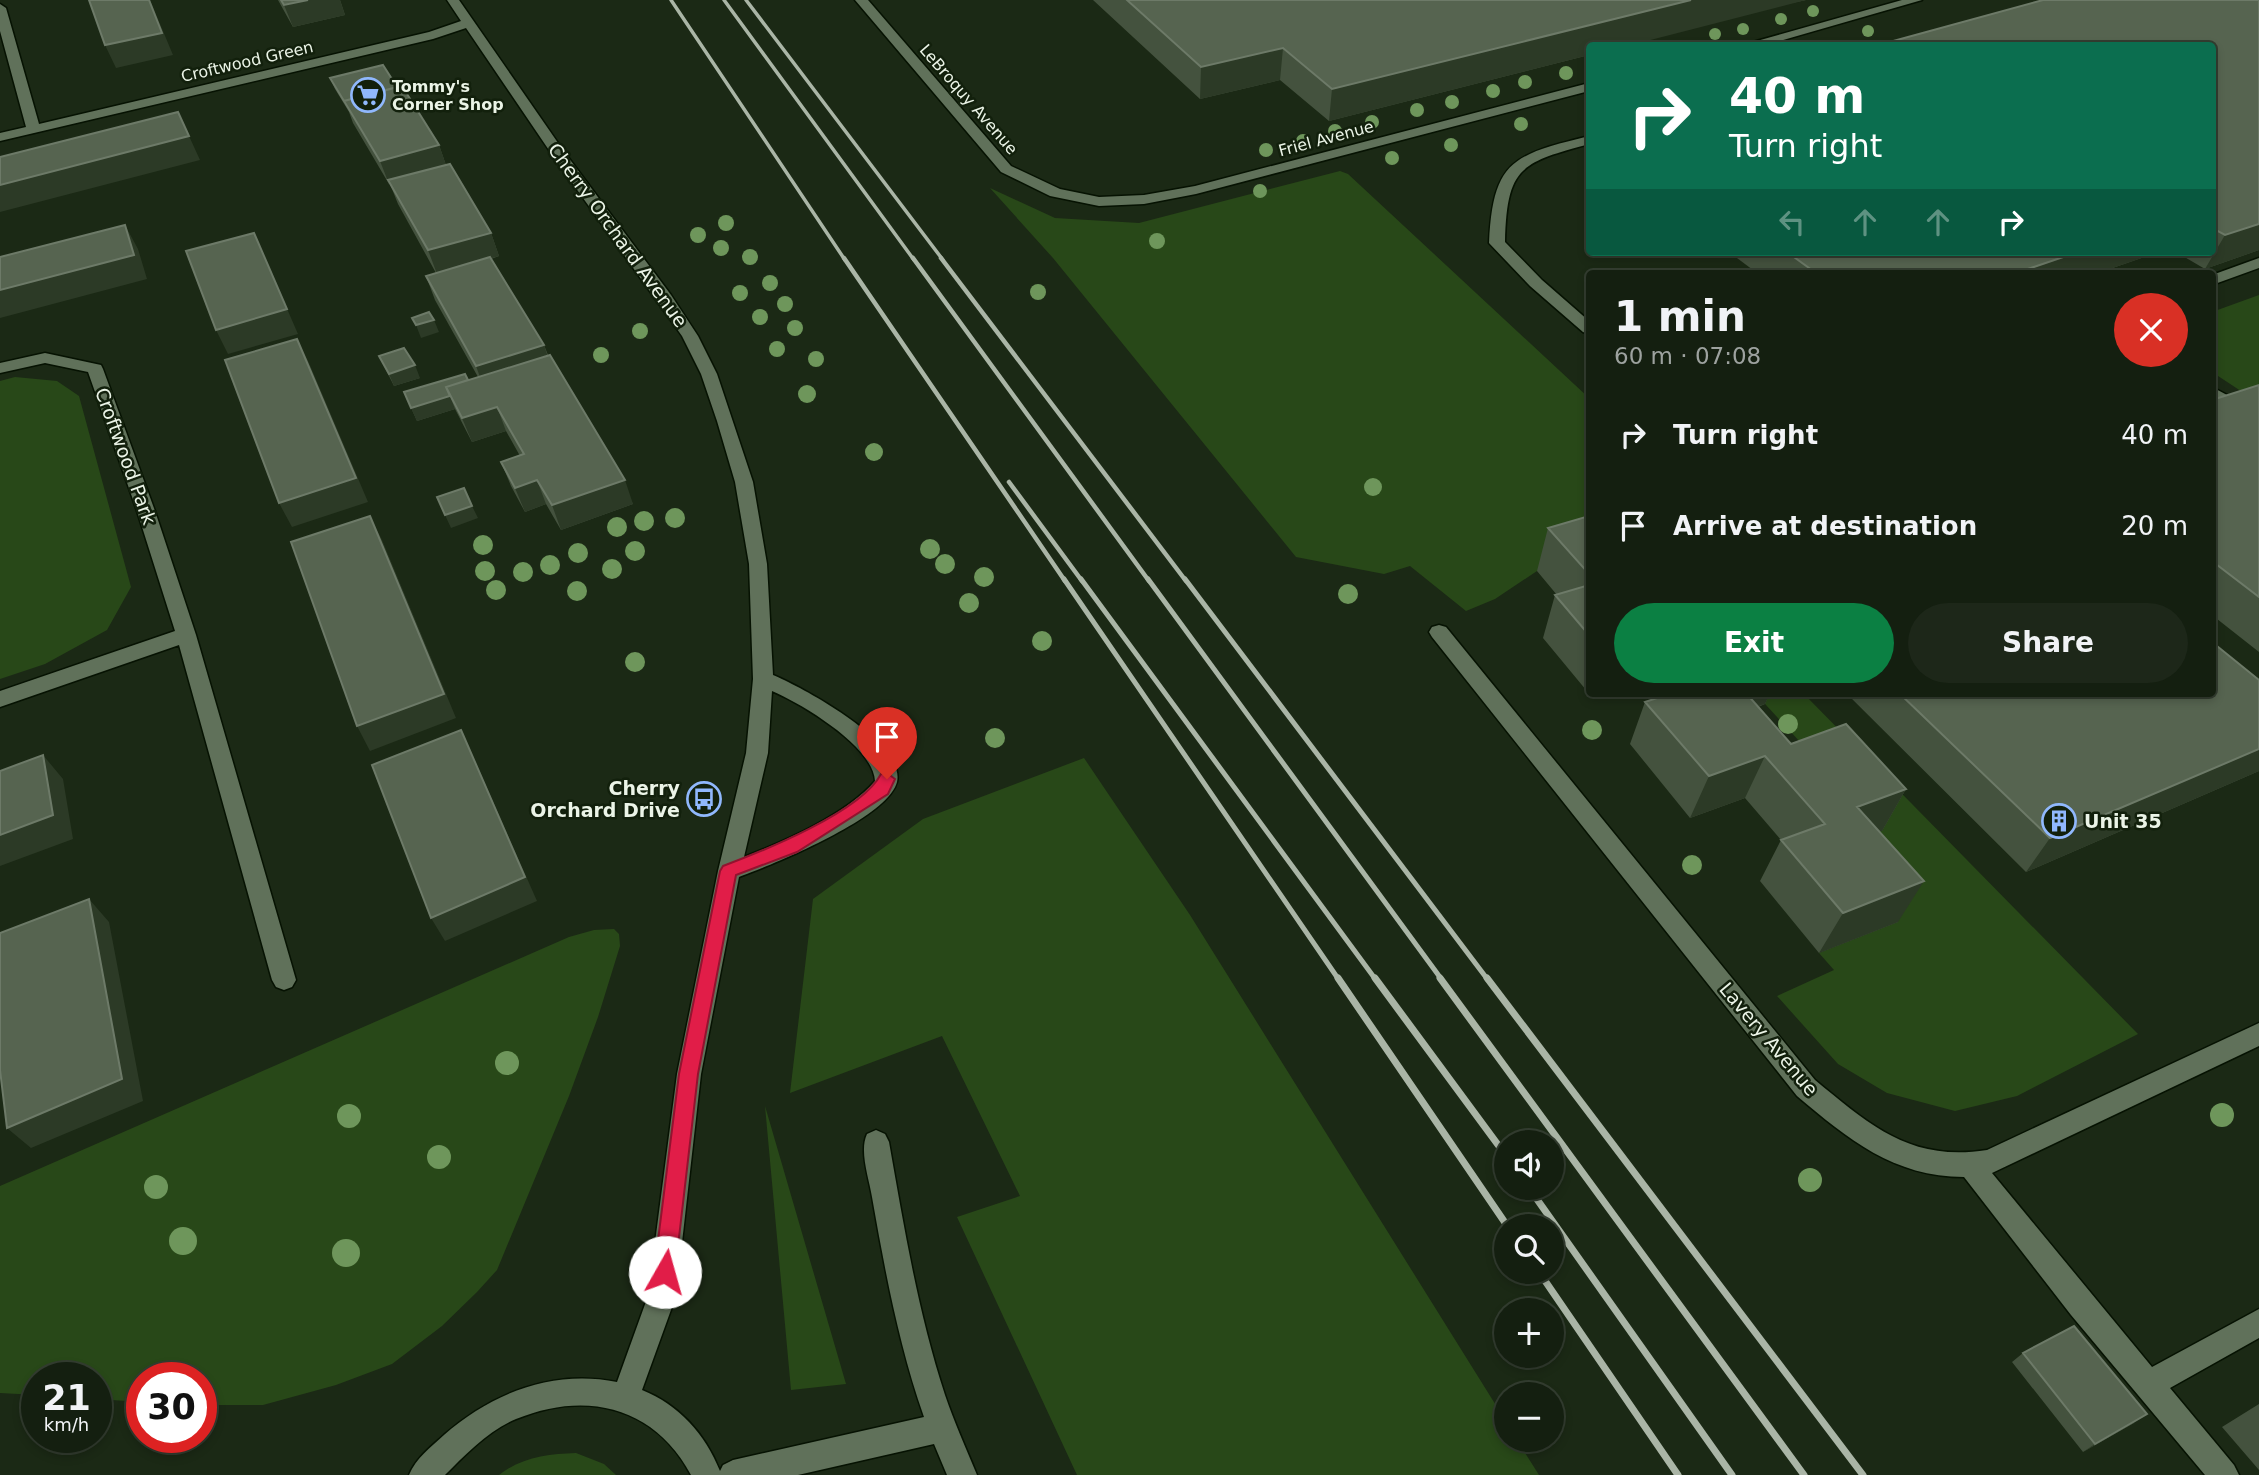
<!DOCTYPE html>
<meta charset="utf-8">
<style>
body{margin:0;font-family:"DejaVu Sans",sans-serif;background:#1d2719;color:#f1f3f6;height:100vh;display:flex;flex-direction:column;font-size:26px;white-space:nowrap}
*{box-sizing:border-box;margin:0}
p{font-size:23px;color:#9da29f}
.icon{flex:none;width:38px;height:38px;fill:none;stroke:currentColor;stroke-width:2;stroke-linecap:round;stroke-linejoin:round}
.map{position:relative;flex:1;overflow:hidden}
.side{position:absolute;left:1586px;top:270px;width:630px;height:427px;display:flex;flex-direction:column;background:#141f10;border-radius:7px;box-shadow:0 4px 10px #0003,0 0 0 2px #333d30}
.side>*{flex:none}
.hud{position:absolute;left:1586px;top:42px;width:630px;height:214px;border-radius:7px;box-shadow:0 4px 10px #0003,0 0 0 2px #333d30;background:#0b6e4f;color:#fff;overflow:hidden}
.fabs{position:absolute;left:1494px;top:1130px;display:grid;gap:14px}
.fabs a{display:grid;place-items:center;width:70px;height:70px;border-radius:50%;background:#141f10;box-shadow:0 4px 10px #0003,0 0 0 2px #333d30;font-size:35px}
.speed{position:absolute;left:21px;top:1362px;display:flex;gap:14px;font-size:35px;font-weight:700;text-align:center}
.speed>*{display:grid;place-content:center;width:91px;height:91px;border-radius:50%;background:#141f10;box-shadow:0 4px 10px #0003,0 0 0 2px #333d30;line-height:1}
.speed small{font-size:18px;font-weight:400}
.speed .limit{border:10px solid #d22;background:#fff;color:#111}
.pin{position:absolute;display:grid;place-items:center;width:60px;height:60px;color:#fff;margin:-72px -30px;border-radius:50% 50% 50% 0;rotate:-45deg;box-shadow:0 0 7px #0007}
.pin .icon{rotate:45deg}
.me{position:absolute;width:77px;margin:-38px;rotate:7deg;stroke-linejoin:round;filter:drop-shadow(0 0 5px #0008)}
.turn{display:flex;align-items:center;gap:24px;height:147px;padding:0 28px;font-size:32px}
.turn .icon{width:91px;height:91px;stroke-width:2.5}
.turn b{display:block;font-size:49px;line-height:60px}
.lanes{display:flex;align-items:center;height:66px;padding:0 28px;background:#0003;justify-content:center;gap:35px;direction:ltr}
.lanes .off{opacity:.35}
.round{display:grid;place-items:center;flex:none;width:74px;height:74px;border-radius:37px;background:#1d2719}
.summary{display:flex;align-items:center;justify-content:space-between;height:119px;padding:0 28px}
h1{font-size:42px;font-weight:600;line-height:52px}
.primary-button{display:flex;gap:14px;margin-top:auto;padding:14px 28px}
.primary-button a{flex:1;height:80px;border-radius:42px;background:#0b8043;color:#fff;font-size:28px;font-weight:600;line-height:80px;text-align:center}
.primary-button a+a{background:#1d2719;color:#f1f3f6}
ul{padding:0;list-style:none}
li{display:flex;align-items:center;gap:21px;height:91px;padding:0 28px}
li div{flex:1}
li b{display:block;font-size:26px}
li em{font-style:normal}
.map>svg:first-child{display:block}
</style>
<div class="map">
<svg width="2259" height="1475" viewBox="0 0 2259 1475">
<rect width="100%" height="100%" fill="#1b2915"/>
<path fill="#284818" d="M1340 171 1348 174 1589 398V555L1537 571 1495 599 1466 611 1410 566 1384 574 1296 557 1053 258 990 188 1055 218 1139 223Z
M2259 295V403L2212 372V312Z
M15 377 57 381 79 396 131 587 107 630 45 664 0 679V381Z
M1755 693H1803L2138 1034 2017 1096 1955 1111 1887 1093 1838 1064 1777 996 1834 970 1819 953 1897 922 1834 848 1881 830Z
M1084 758 1190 915 1507 1423V1440H1517L1539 1475H1077L957 1217 1020 1196 942 1036 790 1093 813 899 923 819Z
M614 929 619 934 620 946 598 1017 569 1096 497 1270 477 1292 442 1326 392 1364 336 1385 263 1405H201V1377H142V1402L96 1399V1377H37V1395L0 1393V1186L569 937 594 930Z
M765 1106 846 1384 791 1390Z
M576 1453 604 1464 616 1475H499C522 1457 548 1454 576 1453Z"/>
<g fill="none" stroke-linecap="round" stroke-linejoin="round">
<g stroke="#061202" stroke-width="3">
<path id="minor" d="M447 0H459L565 153 671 295 698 336 717 374 753 482 767 564 773 675C802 687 906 743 897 782 888 818 772 865 739 877L701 1074 676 1296 642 1390C679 1405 705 1434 720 1471L723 1465 733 1460 924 1417C899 1346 885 1271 872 1197 869 1178 859 1151 867 1134L876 1130 885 1134 889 1142C904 1227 918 1313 945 1395 954 1422 966 1448 977 1475H947L934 1444 798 1475H691C655 1407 587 1390 516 1419 489 1430 465 1455 445 1475H409C416 1458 431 1447 444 1435 492 1393 553 1369 617 1382L648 1296 677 1074 718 871 746 753 753 679 749 564 735 482 717 421 701 374 682 336 555 159 466 28 433 39 0 141V133L26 127 0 31V4L6 8 39 124 429 32 461 21ZM772 691C802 704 873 746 875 781 846 815 785 841 744 857L768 753Z
M855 0H868L1011 166 1060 189 1099 197 1144 195 1195 186 1589 83V91L1196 194 1144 204 1099 206 1050 196 1001 172Z
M1902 0H1922L1762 46H1739Z
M1589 136V144C1520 163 1507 167 1505 242L1542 280 1589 321V334L1583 332 1530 286 1489 243C1493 160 1513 155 1589 136Z
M2259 258V268L2212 285V275Z
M45 353 101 365 103 369 155 511 196 635 296 980 292 987 284 990 276 987 272 980 179 645 0 707V691L175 631 137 511 88 372 45 363 0 373V363Z
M2212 387 2259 412V424L2212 399Z
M1439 625 1446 627 1815 1080C1871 1126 1911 1162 1987 1150L2259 1023V1046L1992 1173 2152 1367 2259 1309V1338L2170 1388 2234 1465 2239 1475H2205L2071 1315 1964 1177C1894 1177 1848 1139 1797 1096L1432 637 1429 632 1432 627Z"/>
</g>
<use href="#minor" fill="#60715a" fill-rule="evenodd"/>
<path stroke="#aab5a6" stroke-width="3.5" d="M671 0 845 260
M724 0 914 260
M746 0 943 260"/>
<path stroke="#aab5a6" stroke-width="4.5" d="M844 258 1065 581
M913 258 1149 581
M941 258 1186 581
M1009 482 1082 581"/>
<path stroke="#aab5a6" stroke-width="5" d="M1064 579 1339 980
M1081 579 1376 980
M1148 579 1442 980
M1185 579 1488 980"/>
<path stroke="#aab5a6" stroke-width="7" d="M1338 978 1508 1227
M1375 978 1507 1157
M1440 978 1804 1475
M1487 978 1863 1475
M1529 1188 1732 1475
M1539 1272 1678 1475"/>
</g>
<g fill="#6e965b">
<circle cx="1813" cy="11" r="6"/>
<circle cx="1781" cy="19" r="6"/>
<circle cx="1743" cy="29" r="6"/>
<circle cx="1868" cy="31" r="6"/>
<circle cx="1715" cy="34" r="6"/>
<circle cx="1566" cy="73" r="7"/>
<circle cx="1525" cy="82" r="7"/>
<circle cx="1493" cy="91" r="7"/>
<circle cx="1452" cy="102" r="7"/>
<circle cx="1417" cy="110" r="7"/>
<circle cx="1372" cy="122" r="7"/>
<circle cx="1521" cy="124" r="7"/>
<circle cx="1335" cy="131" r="7"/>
<circle cx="1303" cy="141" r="7"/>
<circle cx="1451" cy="145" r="7"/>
<circle cx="1266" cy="150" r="7"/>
<circle cx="1392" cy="158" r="7"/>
<circle cx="1260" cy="191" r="7"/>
<circle cx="726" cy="223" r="8"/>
<circle cx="698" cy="235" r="8"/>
<circle cx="1157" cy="241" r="8"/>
<circle cx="721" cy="248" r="8"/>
<circle cx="750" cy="257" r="8"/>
<circle cx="770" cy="283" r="8"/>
<circle cx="1038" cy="292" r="8"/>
<circle cx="740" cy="293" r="8"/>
<circle cx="785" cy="304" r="8"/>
<circle cx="760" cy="317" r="8"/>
<circle cx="795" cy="328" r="8"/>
<circle cx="640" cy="331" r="8"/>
<circle cx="777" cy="349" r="8"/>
<circle cx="601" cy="355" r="8"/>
<circle cx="816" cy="359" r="8"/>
<circle cx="807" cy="394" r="9"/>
<circle cx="874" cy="452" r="9"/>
<circle cx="1373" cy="487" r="9"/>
<circle cx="675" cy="518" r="10"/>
<circle cx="644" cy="521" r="10"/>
<circle cx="617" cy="527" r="10"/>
<circle cx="483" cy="545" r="10"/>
<circle cx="930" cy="549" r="10"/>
<circle cx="635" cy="551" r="10"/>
<circle cx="578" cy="553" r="10"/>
<circle cx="945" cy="564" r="10"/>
<circle cx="550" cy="565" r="10"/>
<circle cx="612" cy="569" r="10"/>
<circle cx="485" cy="571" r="10"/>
<circle cx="523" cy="572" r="10"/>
<circle cx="984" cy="577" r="10"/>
<circle cx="496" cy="590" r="10"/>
<circle cx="577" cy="591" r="10"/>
<circle cx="1348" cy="594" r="10"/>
<circle cx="969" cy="603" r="10"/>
<circle cx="1042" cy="641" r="10"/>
<circle cx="635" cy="662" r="10"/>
<circle cx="1788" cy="724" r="10"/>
<circle cx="1592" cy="730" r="10"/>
<circle cx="995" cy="738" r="10"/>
<circle cx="1692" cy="865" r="10"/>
<circle cx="507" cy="1063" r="12"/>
<circle cx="2222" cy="1115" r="12"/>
<circle cx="349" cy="1116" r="12"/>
<circle cx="439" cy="1157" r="12"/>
<circle cx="1810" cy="1180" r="12"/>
<circle cx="156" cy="1187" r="12"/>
<circle cx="183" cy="1241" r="14"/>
<circle cx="346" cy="1253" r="14"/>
</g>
<path fill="#44523e" d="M278 0H340L345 15 293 27Z
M1093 0H1806L1589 46V55L1329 121 1280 80 1200 99Z
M2259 0V250L2205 269 2176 252H2212V46Z
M330 78 397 87 439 145 446 165 491 233 499 256 491 259 544 345 548 355 633 504 561 530 546 504 525 512 511 486 501 462 520 456 506 431 472 442 455 409 417 421 404 392 468 380 478 377 435 300 426 276 436 273 398 204 390 184H389L353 123 349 112 335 89Z
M1729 252H2159L2098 273H1757Z
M379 356 420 378 394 386Z
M2259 385V652L2212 615V400Z
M1589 516V693H1601L1591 696 1543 638 1555 595H1557L1537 571 1548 528Z
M2259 680V771L2026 872 1846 693H2212Z
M1650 693H1770L1765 704 1758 707 1791 744 1906 789 1882 831H1879L1898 922 1819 953 1760 881 1781 840 1745 798 1690 818 1630 744 1645 702 1654 699Z
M2023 1353 2134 1423 2083 1452 2012 1362Z
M2259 1404V1470L2222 1427Z"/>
<path fill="#2c3a26" d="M149 0H150L173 55 116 68 105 45Z
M308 0H340L345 15 293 27 284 5Z
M1691 0H1806L1627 46H1589V55L1329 121 1332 89Z
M1283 48 1280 80 1200 99 1201 67Z
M189 136 200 160 0 212V185Z
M439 145 447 168 389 184 380 161Z
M2259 224V250L2205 269 2225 235Z
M125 225 138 249 147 279 0 318V290Z
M254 233 298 334 228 354 216 330Z
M491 233 499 256 437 274 428 250Z
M2078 252H2159L2098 273H2016Z
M434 320 439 332 421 338 416 325Z
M297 339 309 363 368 502 292 527 279 503Z
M544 345 552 369 485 391 476 366Z
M415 365 420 378 394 386 389 374Z
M450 396 455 409 417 421 411 408Z
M497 407 506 431 472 442 462 418Z
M537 480 546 504 525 512 515 488Z
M625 480 633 504 561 530 552 505Z
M472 506 478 518 451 528 445 515Z
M370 516 382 540 456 718 370 751 357 726Z
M1592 693H1601L1591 696Z
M1726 693H1770L1765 704 1714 721Z
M461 730 472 754 537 901 445 941 431 918Z
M2259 749V771L2026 872 2050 838Z
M43 755 63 779 73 839 0 866V835Z
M1765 756 1745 798 1690 818 1709 776Z
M1906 789 1882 831 1834 848 1857 807Z
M1924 881 1898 922 1819 953 1843 913Z
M89 899 109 922 143 1101 31 1148 7 1128Z
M2147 1414 2134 1423 2083 1452 2095 1444Z"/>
<path fill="#566450" stroke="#6d7a68" stroke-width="2" d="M89 0H149L162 33 105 45Z
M281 0H308L284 5Z
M1127 0H1691L1332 89 1283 48 1201 67Z
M2043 0H2259V224L2225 235 2212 228V46H1875Z
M383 65 397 87 344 101 330 78Z
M402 86 439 145 380 161 344 101Z
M178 112 189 136 0 185V157Z
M450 164 491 233 428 250 388 180Z
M125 225 134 255 0 290V257Z
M254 233 287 309 216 330 186 251Z
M1787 252H2078L2016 273H1816Z
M490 257 544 345 476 366 426 276Z
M429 312 434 320 416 325 412 318Z
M297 339 356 478 279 503 225 360Z
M404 348 415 365 389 374 379 356Z
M550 355 625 480 552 505 537 480 515 488 501 462 524 454 497 407 462 418 446 387Z
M465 374 468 380 446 387 450 396 411 408 404 392Z
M2259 385V597L2212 561V400Z
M464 488 472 506 445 515 437 497Z
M370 516 444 694 357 726 291 542Z
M1589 516V574L1548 528Z
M1589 585V635L1555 595Z
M2212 642 2259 680V749L2050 838 1899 693H2212Z
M1672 693H1746L1791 744 1846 724 1906 789 1857 807 1924 881 1843 913 1781 840 1825 824 1765 756 1709 776 1645 702Z
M461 730 525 877 431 918 372 765Z
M43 755 53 815 0 835V771Z
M89 899 122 1079 7 1128 0 1070V933Z
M2074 1326 2147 1414 2095 1444 2023 1353Z"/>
<path fill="#e11d48" stroke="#92132f" stroke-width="2" d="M887 773 895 779 888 794 797 852 736 875 698 1074 675 1272 672 1279 665 1282 657 1279 654 1272 679 1074 720 871 723 866C763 851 861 812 881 774Z"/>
<defs>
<g id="supermarket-ring" transform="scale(1.75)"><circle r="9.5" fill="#12200c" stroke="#90b8fd" stroke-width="1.5"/><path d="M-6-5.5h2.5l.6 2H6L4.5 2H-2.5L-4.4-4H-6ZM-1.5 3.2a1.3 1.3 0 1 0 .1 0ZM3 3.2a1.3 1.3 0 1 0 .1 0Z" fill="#90b8fd"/></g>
<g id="bus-ring" transform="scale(1.75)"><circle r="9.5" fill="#12200c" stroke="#90b8fd" stroke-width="1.5"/><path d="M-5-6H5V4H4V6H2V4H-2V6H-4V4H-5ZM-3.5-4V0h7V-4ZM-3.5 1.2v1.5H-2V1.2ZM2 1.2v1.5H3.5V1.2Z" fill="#90b8fd"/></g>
<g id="building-ring" transform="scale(1.75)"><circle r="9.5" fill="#12200c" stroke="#90b8fd" stroke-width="1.5"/><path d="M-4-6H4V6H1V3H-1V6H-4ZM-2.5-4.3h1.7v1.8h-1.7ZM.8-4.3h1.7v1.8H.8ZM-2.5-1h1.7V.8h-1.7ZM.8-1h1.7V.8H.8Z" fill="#90b8fd"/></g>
</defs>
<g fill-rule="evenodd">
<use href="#supermarket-ring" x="368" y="95"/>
<use href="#bus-ring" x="704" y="799"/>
<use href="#building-ring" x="2059" y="821"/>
</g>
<g text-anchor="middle" stroke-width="5" stroke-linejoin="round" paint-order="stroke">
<g font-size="16" fill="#ebf4e7" stroke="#12200c">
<text transform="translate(247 61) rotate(-13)" y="6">Croftwood Green</text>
<text transform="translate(969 99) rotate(49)" y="6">LeBroquy Avenue</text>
<text transform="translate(1326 138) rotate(-15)" y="6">Friel Avenue</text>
</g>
<g font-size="16" font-weight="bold" fill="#ebf4e7" stroke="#12200c" text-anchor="start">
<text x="392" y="92">Tommy's<tspan x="392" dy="18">Corner Shop</tspan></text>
</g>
<g font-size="19" fill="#ebf4e7" stroke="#12200c">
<text transform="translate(618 235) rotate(54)" y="7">Cherry Orchard Avenue</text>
<text transform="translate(126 456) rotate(70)" y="7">Croftwood Park</text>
<text transform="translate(1769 1039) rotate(50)" y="7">Lavery Avenue</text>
</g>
<g font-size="19" font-weight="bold" fill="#ebf4e7" stroke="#12200c" text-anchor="end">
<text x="680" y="795">Cherry<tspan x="680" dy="22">Orchard Drive</tspan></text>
<text x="2084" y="828" text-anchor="start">Unit 35</text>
</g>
</g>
</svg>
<div class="fabs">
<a><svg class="icon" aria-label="sound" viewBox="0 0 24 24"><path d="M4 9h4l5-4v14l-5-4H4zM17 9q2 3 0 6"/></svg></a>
<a><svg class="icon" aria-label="search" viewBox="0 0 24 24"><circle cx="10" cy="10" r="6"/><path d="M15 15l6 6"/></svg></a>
<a>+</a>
<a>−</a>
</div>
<div class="speed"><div>21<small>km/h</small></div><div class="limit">30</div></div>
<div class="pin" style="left:887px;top:779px;background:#d93025"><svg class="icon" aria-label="arrive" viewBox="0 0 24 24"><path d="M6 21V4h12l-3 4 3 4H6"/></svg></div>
<svg class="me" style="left:665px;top:1272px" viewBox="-20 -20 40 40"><circle r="19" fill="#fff"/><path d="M0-13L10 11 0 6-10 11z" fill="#e11d48"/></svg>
<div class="hud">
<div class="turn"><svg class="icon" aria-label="right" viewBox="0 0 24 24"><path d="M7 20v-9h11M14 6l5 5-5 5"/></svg><div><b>40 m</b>Turn right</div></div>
<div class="lanes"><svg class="icon off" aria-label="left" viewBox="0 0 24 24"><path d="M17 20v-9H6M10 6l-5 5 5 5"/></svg><svg class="icon off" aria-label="ahead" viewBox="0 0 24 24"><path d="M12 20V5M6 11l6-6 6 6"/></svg><svg class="icon off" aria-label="ahead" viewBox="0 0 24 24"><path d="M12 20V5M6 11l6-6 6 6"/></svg><svg class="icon" aria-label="right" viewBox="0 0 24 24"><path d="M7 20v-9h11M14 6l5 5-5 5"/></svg></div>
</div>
<section class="side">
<div class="summary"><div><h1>1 min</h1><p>60 m · 07:08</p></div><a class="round" style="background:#d93025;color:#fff"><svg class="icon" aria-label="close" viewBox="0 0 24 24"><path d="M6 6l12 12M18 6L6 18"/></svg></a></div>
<ul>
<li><svg class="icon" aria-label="right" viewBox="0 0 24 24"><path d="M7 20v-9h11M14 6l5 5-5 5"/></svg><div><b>Turn right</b></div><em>40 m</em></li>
<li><svg class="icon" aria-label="arrive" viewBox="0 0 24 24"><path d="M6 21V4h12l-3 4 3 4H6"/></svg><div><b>Arrive at destination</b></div><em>20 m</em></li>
</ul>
<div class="primary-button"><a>Exit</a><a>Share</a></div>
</section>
</div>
